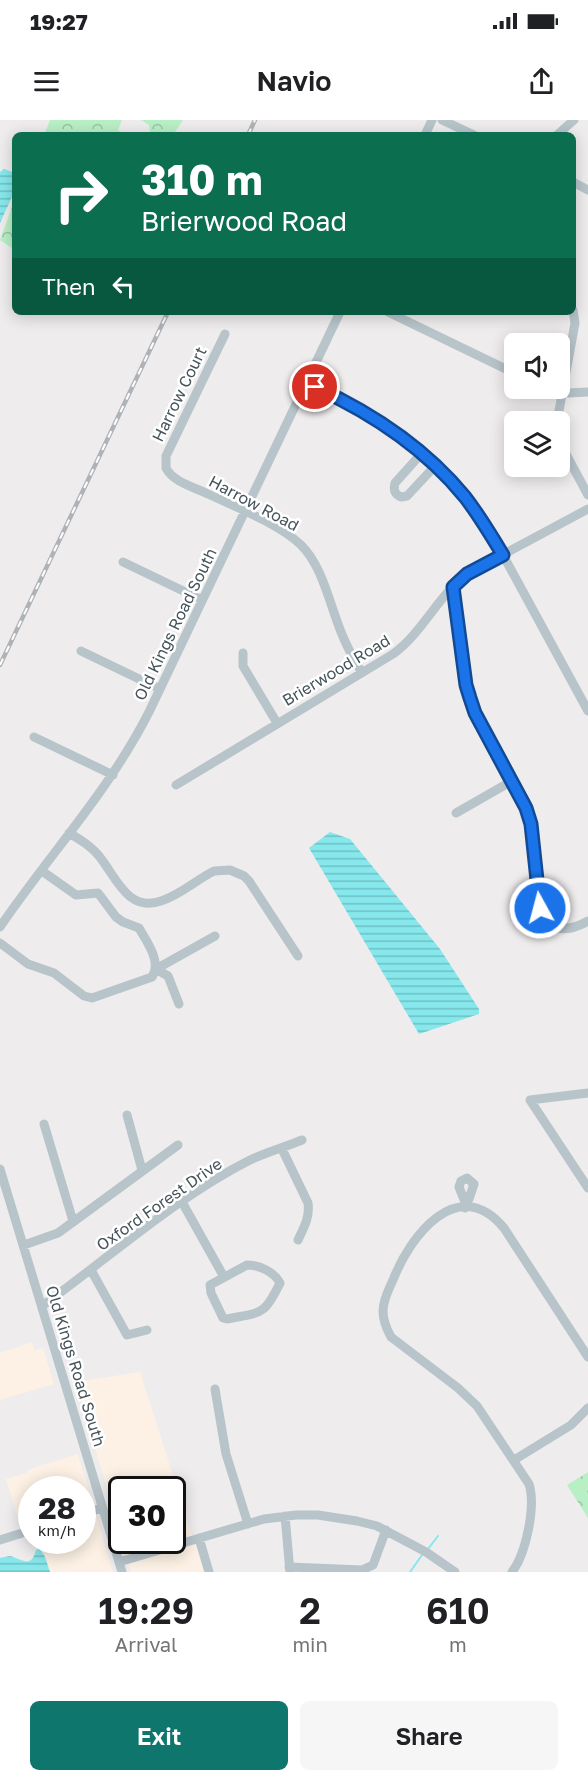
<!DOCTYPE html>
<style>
body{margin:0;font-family:"Golos Text",sans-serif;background:#f6f6f6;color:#202124;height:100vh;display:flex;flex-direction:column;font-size:22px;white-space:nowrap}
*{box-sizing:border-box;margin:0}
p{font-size:20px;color:#757577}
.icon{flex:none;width:33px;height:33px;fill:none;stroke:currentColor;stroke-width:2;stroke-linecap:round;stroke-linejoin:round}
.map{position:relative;height:1452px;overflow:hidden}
.sheet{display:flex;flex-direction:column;background:#fff;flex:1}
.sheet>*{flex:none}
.guide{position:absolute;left:12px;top:12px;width:564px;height:183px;border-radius:9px;box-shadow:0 3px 15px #0003;background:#0b6e4f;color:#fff;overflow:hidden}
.controls{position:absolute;left:504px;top:213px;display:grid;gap:12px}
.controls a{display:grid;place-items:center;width:66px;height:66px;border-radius:9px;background:#fff;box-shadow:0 3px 15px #0003;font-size:30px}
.speed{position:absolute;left:18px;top:1356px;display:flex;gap:12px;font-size:30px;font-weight:700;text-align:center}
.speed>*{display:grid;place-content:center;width:78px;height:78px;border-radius:50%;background:#fff;box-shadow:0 3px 15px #0003;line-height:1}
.speed small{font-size:15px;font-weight:400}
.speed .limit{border:3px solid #111;border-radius:9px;background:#fff;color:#111}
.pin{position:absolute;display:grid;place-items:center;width:51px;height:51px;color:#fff;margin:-26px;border:3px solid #fff;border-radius:50%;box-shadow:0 2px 6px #0007}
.me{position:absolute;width:66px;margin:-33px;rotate:353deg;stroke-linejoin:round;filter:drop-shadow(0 0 4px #0008)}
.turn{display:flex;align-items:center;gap:21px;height:126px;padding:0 30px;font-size:27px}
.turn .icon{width:78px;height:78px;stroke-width:2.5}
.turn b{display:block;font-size:42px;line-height:51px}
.then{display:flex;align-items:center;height:57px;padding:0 30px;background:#0003;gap:12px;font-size:22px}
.eta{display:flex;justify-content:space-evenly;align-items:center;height:102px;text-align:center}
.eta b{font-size:36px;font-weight:600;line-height:42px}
.cta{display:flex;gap:12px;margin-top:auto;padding:12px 30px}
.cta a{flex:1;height:69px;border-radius:9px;background:#0f766e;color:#fff;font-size:24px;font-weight:600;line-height:69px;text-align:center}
.cta a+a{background:#f6f6f6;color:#202124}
.status{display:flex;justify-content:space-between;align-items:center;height:42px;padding:0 30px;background:#fff;direction:ltr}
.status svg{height:16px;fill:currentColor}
header{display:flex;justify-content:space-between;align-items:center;height:78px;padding:0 30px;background:#fff;font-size:27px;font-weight:600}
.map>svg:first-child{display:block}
</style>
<div class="status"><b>19:27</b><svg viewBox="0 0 49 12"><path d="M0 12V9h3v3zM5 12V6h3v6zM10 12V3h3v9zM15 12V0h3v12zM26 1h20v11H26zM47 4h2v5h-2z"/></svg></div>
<header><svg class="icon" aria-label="menu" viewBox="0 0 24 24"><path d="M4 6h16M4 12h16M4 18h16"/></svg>Navio<svg class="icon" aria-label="share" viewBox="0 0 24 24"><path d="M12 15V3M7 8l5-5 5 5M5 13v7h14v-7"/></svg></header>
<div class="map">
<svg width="588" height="1452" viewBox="0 0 588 1452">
<defs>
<pattern id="forest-crowns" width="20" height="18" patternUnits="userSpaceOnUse" patternTransform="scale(1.5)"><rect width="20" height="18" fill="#b9efc5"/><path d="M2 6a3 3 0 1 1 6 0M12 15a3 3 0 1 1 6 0" fill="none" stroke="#98c4a3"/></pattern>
<pattern id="water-rules" width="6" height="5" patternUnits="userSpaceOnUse" patternTransform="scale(1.5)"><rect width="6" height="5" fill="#86e8ec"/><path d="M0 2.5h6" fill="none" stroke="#6fbfc2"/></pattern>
</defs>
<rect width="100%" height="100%" fill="#efeced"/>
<path fill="#fcf1e4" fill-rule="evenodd" d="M32 1222 34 1230 43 1228 54 1264 0 1280V1233Z
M140 1252 204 1452H131L76 1262ZM122 1370H172V1420H122Z
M78 1334 113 1452H50L41 1421 82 1420V1370H32L31 1404 21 1408 6 1359 27 1353V1350Z"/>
<path fill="url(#forest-crowns)" d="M50 0H122L118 10 124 15H44Z
M141 0H183L173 15H142L150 12 149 5Z
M15 79V130L0 120Z
M588 1352V1398L567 1365Z"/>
<path fill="url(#water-rules)" d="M4 49 15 53V70L0 103V52Z
M330 712 350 719 440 829 479 889V894L419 914 309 728Z
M40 1429 45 1437 50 1452H0V1438L10 1436C22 1439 31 1449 36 1430Z"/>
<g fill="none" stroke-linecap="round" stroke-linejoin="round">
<path stroke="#86e8ec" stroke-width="2" d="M428 1429 438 1416
M410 1452 422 1435"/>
<path stroke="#b7c4ca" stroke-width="9" d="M442 0 474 15
M425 15 432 0
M557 15 574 0
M573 62 588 70
M388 192 514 253
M225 214 166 336V348C173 362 194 367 208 374 236 387 279 404 301 425 322 445 330 485 341 512 347 527 354 540 362 553
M306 262 366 292 394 310 449 360 464 376 482 401 503 435 588 591
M549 268 568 273 588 272
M557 302 575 203 573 190
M560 317 567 336 588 375
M421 334 395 363C393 371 395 374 401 377L407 376 435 346
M123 442 202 480
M453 467 466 565 470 578 475 593 526 688C533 712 534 737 537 762 538 773 538 785 543 795 554 814 572 810 588 801
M81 531 160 569
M243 533V546L277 603
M34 617 113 655
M176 665 393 534C423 512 437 477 467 454L588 389
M456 693 512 661
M69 713C81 720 94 728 102 740 117 760 129 792 161 781 180 775 196 760 214 751L230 750 244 756 249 761 298 836
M0 807C49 735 109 671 149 592L340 192
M0 823 28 844 54 853 84 876 92 878 152 857C162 842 147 822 139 808L123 802 116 797 98 773 76 775 42 751
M156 849 215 816
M156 849 168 856 179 884
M588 973 530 980 588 1068
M127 995 142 1050
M44 1004 73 1101
M282 1029 308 1083C310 1097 304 1107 298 1120
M0 1049 122 1452
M182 1082 224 1157
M465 1082 459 1067 461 1061 467 1058 474 1064 469 1079 465 1082V1088
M24 1125 58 1113 178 1025
M247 1145C260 1145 274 1152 280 1163 264 1196 262 1192 227 1199L223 1198 211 1173 210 1165Z
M91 1150 127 1215 147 1210
M42 1186C110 1137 175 1078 250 1040 267 1032 285 1027 302 1020
M215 1269 226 1334 248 1404
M514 1340 571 1305 588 1288
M82 1394 102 1388
M285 1396 290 1452
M199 1418 209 1452
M0 1420 32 1410
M119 1442 264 1399 296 1395H318L357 1401 377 1406 426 1432 455 1452
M289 1447 362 1450 373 1445 386 1410
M512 1452C526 1434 536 1386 529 1364L477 1286 458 1268 391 1217C386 1208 383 1201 383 1191 383 1180 389 1169 393 1160 410 1116 458 1053 504 1108L588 1237"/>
<g stroke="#afb3b7" stroke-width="4.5">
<path id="rail" d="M248 15 255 0
M0 545 168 192"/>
</g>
<use href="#rail" stroke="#fff" stroke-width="2" stroke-dasharray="7" stroke-linecap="butt"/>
</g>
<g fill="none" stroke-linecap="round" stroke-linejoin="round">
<g stroke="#114b97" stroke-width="15">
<path id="route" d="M315 267C372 293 425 328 465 377 479 395 491 415 503 435L467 454 453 467 466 565 470 578 475 593 526 688 531 704 540 788"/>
</g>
<use href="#route" stroke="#1a73e8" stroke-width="10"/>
</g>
<g text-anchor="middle" stroke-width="5" stroke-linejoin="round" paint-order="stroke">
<g font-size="16" fill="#45545a" stroke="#fff">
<text transform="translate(179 274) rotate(-64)" y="6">Harrow Court</text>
<text transform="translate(254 383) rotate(28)" y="6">Harrow Road</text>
<text transform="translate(175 504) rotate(-64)" y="6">Old Kings Road South</text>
<text transform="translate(336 550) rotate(-31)" y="6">Brierwood Road</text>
<text transform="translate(159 1084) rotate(-35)" y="6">Oxford Forest Drive</text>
<text transform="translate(76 1246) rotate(73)" y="6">Old Kings Road South</text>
</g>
</g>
</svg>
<div class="controls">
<a><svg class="icon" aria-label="sound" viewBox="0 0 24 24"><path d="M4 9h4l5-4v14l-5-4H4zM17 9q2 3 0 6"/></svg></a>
<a><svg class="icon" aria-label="layers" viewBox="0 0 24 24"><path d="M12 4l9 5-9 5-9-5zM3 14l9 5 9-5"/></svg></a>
</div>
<div class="speed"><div>28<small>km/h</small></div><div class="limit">30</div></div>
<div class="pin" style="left:315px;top:267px;background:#d93025"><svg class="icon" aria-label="arrive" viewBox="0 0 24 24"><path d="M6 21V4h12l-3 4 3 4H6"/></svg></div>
<svg class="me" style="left:540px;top:788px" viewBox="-20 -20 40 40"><circle r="17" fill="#1a73e8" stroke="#fff" stroke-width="3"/><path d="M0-11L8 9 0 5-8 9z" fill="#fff"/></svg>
<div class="guide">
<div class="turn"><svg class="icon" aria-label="right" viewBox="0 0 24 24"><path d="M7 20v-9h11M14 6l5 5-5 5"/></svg><div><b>310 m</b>Brierwood Road</div></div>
<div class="then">Then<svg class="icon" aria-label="left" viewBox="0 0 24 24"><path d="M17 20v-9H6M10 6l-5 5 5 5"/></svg></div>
</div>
</div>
<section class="sheet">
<div class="eta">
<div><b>19:29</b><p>Arrival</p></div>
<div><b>2</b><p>min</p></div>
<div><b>610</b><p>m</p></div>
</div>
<div class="cta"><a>Exit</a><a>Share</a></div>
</section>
